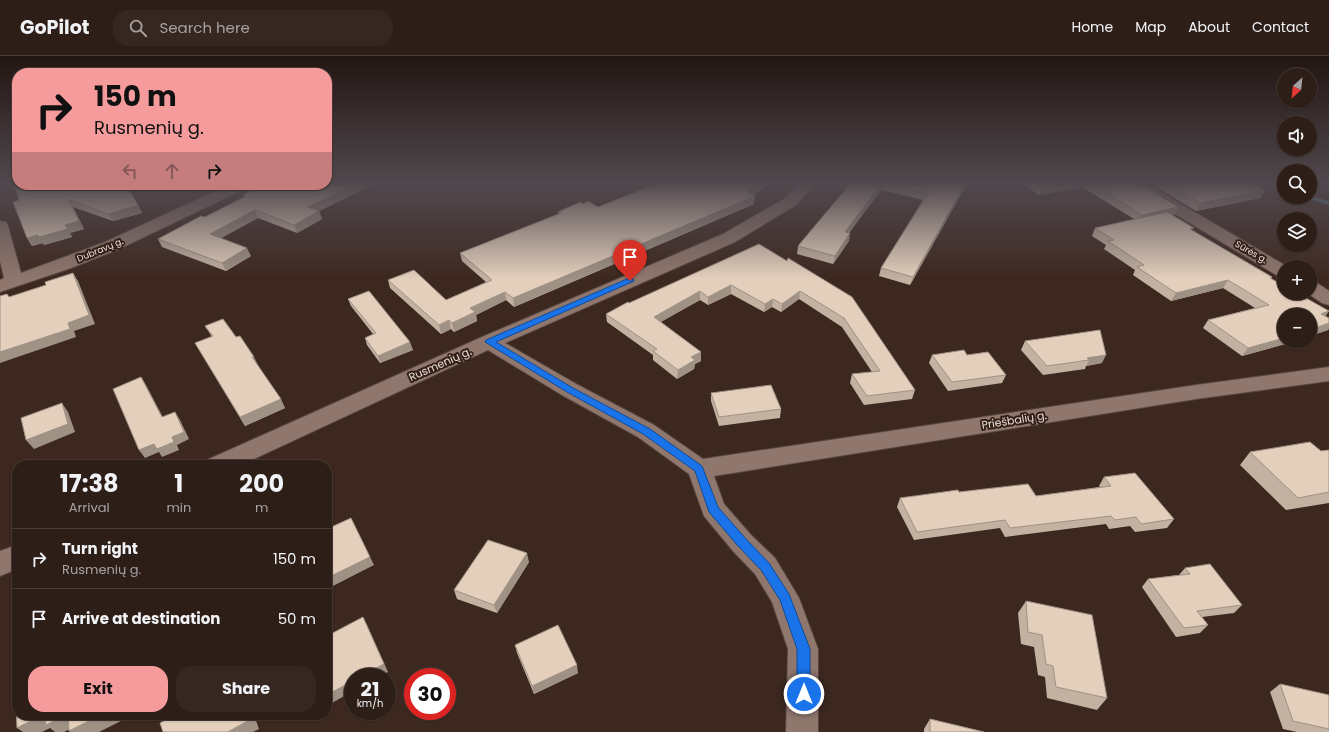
<!DOCTYPE html>
<meta charset="utf-8">
<style>
body{margin:0;font-family:Poppins,sans-serif;background:#362721;color:#f1f3f6;height:100vh;display:flex;flex-direction:column;font-size:15px;white-space:nowrap}
*{box-sizing:border-box;margin:0}
p{font-size:13px;color:#a7a2a2}
.icon{flex:none;width:22px;height:22px;fill:none;stroke:currentColor;stroke-width:2;stroke-linecap:round;stroke-linejoin:round}
.map{position:relative;flex:1;overflow:hidden}
.details{position:absolute;left:12px;top:404px;width:320px;height:260px;display:flex;flex-direction:column;background:#2e1e18;border-radius:16px;box-shadow:0 1px 3px #0004,0 0 0 1px #493c37}
.details>*{flex:none}
.top-card{position:absolute;left:12px;top:12px;width:320px;height:122px;border-radius:16px;box-shadow:0 1px 3px #0004,0 0 0 1px #493c37;background:#f59b9c;color:#111;overflow:hidden}
.needle{width:26px;rotate:207deg}
.controls{position:absolute;left:1277px;top:12px;display:grid;gap:8px}
.controls a{display:grid;place-items:center;width:40px;height:40px;border-radius:50%;background:#2e1e18;box-shadow:0 1px 3px #0004,0 0 0 1px #493c37;font-size:20px}
.speed{position:absolute;left:344px;top:612px;display:flex;gap:8px;font-size:20px;font-weight:700;text-align:center}
.speed>*{display:grid;place-content:center;width:52px;height:52px;border-radius:50%;background:#2e1e18;box-shadow:0 1px 3px #0004,0 0 0 1px #493c37;line-height:1}
.speed small{font-size:10px;font-weight:400}
.speed .limit{border:6px solid #d22;background:#fff;color:#111}
.pin{position:absolute;display:grid;place-items:center;width:34px;height:34px;color:#fff;margin:-41px -17px;border-radius:50% 50% 50% 0;rotate:-45deg;box-shadow:0 0 4px #0007}
.pin .icon{rotate:45deg}
.me{position:absolute;width:44px;margin:-22px;rotate:0deg;stroke-linejoin:round;filter:drop-shadow(0 0 3px #0008)}
.turn{display:flex;align-items:center;gap:14px;height:84px;padding:0 16px;font-size:18px}
.turn .icon{width:52px;height:52px;stroke-width:2.5}
.turn b{display:block;font-size:28px;line-height:34px}
.lanes{display:flex;align-items:center;height:38px;padding:0 16px;background:#0003;justify-content:center;gap:20px;direction:ltr}
.lanes .off{opacity:.35}
.eta{display:flex;justify-content:space-evenly;align-items:center;height:68px;text-align:center}
.eta b{font-size:24px;font-weight:700;line-height:28px}
.action{display:flex;gap:8px;margin-top:auto;padding:8px 16px}
.action a{flex:1;height:46px;border-radius:16px;background:#f59b9c;color:#111;font-size:16px;font-weight:700;line-height:46px;text-align:center}
.action a+a{background:#362721;color:#f1f3f6}
ul{padding:0;list-style:none}
li{display:flex;align-items:center;gap:12px;height:60px;padding:0 16px;border-top:1px solid #493c37}
li div{flex:1}
li b{display:block;font-size:15px}
li em{font-style:normal}
header{display:flex;align-items:center;gap:24px;box-sizing:border-box;height:56px;padding:0 20px;background:#2e1e18;border-bottom:1px solid #493c37}
header strong{font-size:19px}
nav{display:flex;gap:22px;margin-inline-start:auto;font-size:14px}
.search{width:280px;height:36px;background:#362721;display:flex;align-items:center;gap:10px;box-sizing:border-box;padding:0 14px;border-radius:16px;color:#a7a2a2;font-size:15px}
.map>svg:first-child{display:block}
</style>
<header>
<strong>GoPilot</strong>
<div class="search"><svg class="icon" aria-label="search" viewBox="0 0 24 24"><circle cx="10" cy="10" r="6"/><path d="M15 15l6 6"/></svg>Search here</div>
<nav><a>Home</a><a>Map</a><a>About</a><a>Contact</a></nav>
</header>
<div class="map">
<svg width="1329" height="676" viewBox="0 0 1329 676">
<rect width="100%" height="100%" fill="#3d2820"/>
<g fill="none" stroke-linecap="round" stroke-linejoin="round">
<path fill="#4c91ae" fill-rule="evenodd" d="M1266 128H1274L1284 132V135Z
M1310 140 1329 145V149L1304 141Z"/>
<g stroke="#57463f" stroke-width="2">
<path id="minor" d="M799 128H815L796 149 735 186 505 287 578 329 654 369 703 403 1196 329 1329 311V325L1196 343 714 420 724 448 751 479 775 502 799 542 818 593V676H786L788 593 772 546 755 518 733 495 704 460 689 418 638 381 562 339 488 294 241 409H206L209 403 482 281 723 178 784 143Z
M229 129H249L246 132 117 194 71 212 0 236V224L4 222 0 205V165L6 166 8 170 21 217 105 186Z
M17 489V513L0 520V495Z"/>
</g>
<g stroke="#57463f" stroke-width="2">
<path id="tertiary" d="M1128 128H1147L1288 211H1284V221L1278 220 1130 131Z
M1310 225 1317 227 1329 235V249L1322 247 1307 237H1310Z"/>
</g>
<use href="#minor" fill="#8f776d" fill-rule="evenodd"/>
<use href="#tertiary" fill="#8f776d" fill-rule="evenodd"/>
</g>
<path fill="#c3b2a2" d="M327 128H374L319 155 322 163 297 177 258 162 221 182 251 200 226 215 162 191 158 183 205 161 244 141 243 139Z
M850 128H966L964 133 910 229 879 220 881 212 923 144 881 134 849 177V185L833 208 797 198 798 190Z
M1023 128H1139L1178 151 1174 159 1172 160 1193 175 1272 221 1271 222 1325 260 1328 274 1310 280V259L1289 287 1242 300 1203 272 1208 264 1255 252 1223 232 1171 245 1133 219 1135 214 1104 193 1106 189 1092 180 1095 172 1134 163 1082 131 1039 139Z
M1151 128H1254L1265 134 1260 142 1196 155Z
M48 129 50 133 138 149 142 157 113 165 73 151 84 173 70 177 72 181 44 189 43 187 32 190 27 182 19 144Z
M765 131 753 139 754 148 514 251 506 244 476 259 477 265 454 276 451 273 441 278 390 232 388 224 446 244 486 226 462 205 460 197 559 158 558 156 583 148 598 151Z
M787 205 915 334 912 343 864 349 850 327 852 318 872 316 842 271 799 243 781 256 772 251 764 256 731 238 708 249 700 244 660 266 701 296V305L695 308 694 313 677 323 653 304V299L607 266 606 258 629 247Z
M348 243 413 294 380 307 367 289 365 282 373 278 351 250Z
M205 270 236 281 258 309 285 352 245 370 195 287 212 281Z
M1025 285 1102 307 1086 310 1085 313 1043 319 1021 294Z
M932 299H967L1006 319 1002 327 948 335 929 307Z
M711 337 781 353 780 362 719 370 711 345Z
M1329 394V447L1286 454 1240 409 1250 396 1321 395Z
M1104 421 1174 463 1167 472 1135 476 1130 470 1109 473 1106 468 1005 481 1000 472 914 484 897 451 900 442 959 436 1036 440 1100 431 1099 430Z
M529 506 497 557 457 543 454 534Z
M1185 512 1242 549 1234 557 1202 561 1208 569 1200 577 1176 581 1142 531 1148 523 1179 519Z
M1026 545 1107 642 1097 654 1047 642 1045 621 1038 619 1034 591 1021 588 1018 557Z
M515 589 578 617 534 638 517 597Z
M1280 628 1329 639V676H1297L1283 673 1270 636Z
M930 663 984 676H924V673Z"/>
<path fill="#9f9184" d="M356 128H374L311 159 308 151Z
M758 128H766L765 131 746 143V135Z
M881 128H883L881 134 843 184 845 176Z
M965 128H966L964 133 910 229 913 221Z
M1060 128H1083L1082 131 1039 139 1041 132Z
M1265 134 1260 142 1196 155 1200 147Z
M755 140 754 148 514 251 513 242Z
M69 144 73 151 84 173 70 177 72 181 44 189 43 187 32 190 27 182 38 179 65 169Z
M138 149 142 157 113 165 108 158Z
M1178 151 1174 159 1139 166 1142 159Z
M255 154 258 162 214 186 210 178Z
M319 155 322 163 297 177 294 169Z
M850 177 849 185 833 208 835 200Z
M247 192 251 200 226 215 222 207Z
M73 217 78 225 95 268 74 275 76 281 0 307V296L68 267Z
M1228 224 1223 232 1171 245 1176 237Z
M731 229V238L708 249V241Z
M700 235V244L654 270V261Z
M800 235 799 243 781 256 782 248Z
M505 236 506 244 476 259 477 265 454 276 452 267 470 252Z
M773 243 772 251 764 256 765 248Z
M1329 255 1323 264 1321 258Z
M449 264 451 273 441 278 439 269Z
M1329 267V273L1328 274 1310 280V274Z
M1284 282V285H1296L1242 300 1248 292Z
M410 286 413 294 380 307 378 300Z
M701 296V305L695 308 694 313 677 323 678 314 691 301Z
M1106 299 1102 307 1086 310 1089 304 1087 302Z
M252 301H254L258 309 256 310Z
M141 321 146 329 167 369 162 361Z
M281 343 285 352 245 370 240 361Z
M62 347 68 356 75 376 34 393 26 384Z
M175 356 180 364 189 383 177 389 179 394 162 401 159 396 145 402 139 394 172 381Z
M527 497 529 506 497 557 494 549Z
M370 501 374 509 327 533V522Z
M363 561 367 569 388 616 378 621H359Z
M577 609 578 617 534 638 532 630Z
M353 625V635L332 647 327 639Z
M43 659H69L80 668 64 676H55L50 672 42 676H23L17 672Z
M101 659H120L121 665 99 676H70L69 675Z
M249 659H254L259 673 253 676H228Z"/>
<path fill="#e3cfbc" stroke="#9f9184" d="M14 128H17V129H47L48 133 64 129H126L138 149 108 158 69 144 79 165 65 169 68 173 39 181 38 179 27 182 13 146 19 144Z
M327 128H356L308 151 319 155 294 169 255 154 210 178 247 192 222 207 158 183 201 160 205 161 246 140 243 139 263 129H327Z
M656 128H758L746 135 755 140 513 242 505 236 470 252 475 256 452 267 449 264 439 269 388 224 414 214 446 244 492 224 460 197 561 157 558 156 580 146 583 148 588 145 598 151Z
M850 128H881L845 176 850 177 835 200 798 190Z
M892 128H965L913 221 881 212 928 137Z
M1037 128H1060L1041 132Z
M1093 128H1139L1178 151 1142 159Z
M1167 128H1254L1265 134 1200 147Z
M1167 156 1194 172 1190 173 1272 221 1270 222 1284 230V237H1297L1329 255 1321 258 1329 262V267L1310 274V259H1284V282L1248 292 1208 264 1269 249 1228 224 1176 237 1137 211 1144 209 1108 185 1114 184 1095 172Z
M759 188 787 205 788 202 852 241 915 334 867 340 852 318 880 315 844 262 800 235 782 248 773 243 765 248 731 229 708 241 700 235 654 261 701 296 691 301 695 304 678 314 653 295 657 293 606 258 628 246 629 247Z
M73 217 89 259 68 267 70 273 0 296V240L7 238 9 241 46 229 45 226Z
M369 235 410 286 378 300 365 282 376 277 348 243Z
M223 263 236 281 240 280 254 301H252L281 343 240 361 195 287 213 280 205 270Z
M1100 274 1106 299 1087 302 1089 304 1047 310 1025 285Z
M964 294 967 299 988 296 1006 319 952 326 932 299Z
M141 321 162 361 175 356 184 376 172 381 174 386 157 393 154 388 139 394 113 333Z
M771 329 781 353 719 361 711 337Z
M62 347 68 368 26 384 21 362Z
M1310 386 1321 395 1329 394V436L1298 442 1250 396Z
M1135 417 1174 463 1141 468 1136 461 1115 464 1111 460 1010 472 1005 464 917 476 900 442 958 434 959 436 1028 428 1036 440 1111 430 1104 421Z
M351 462 370 501 327 522V473Z
M488 484 527 497 494 549 454 534Z
M1210 508 1242 549 1197 555 1208 569 1184 572 1148 523 1190 518 1185 512Z
M1026 545 1092 559 1107 642 1056 631 1053 610 1046 608 1042 579 1028 576Z
M17 550V588L13 552Z
M363 561 384 608 359 621H353V625L327 639V580Z
M558 569 577 609 532 630 515 589Z
M17 628V659H43L17 672 15 629Z
M1280 628 1329 639V673L1293 665Z
M44 659H66L46 669Z
M68 659H101L69 675Z
M175 659H249L251 663 228 676H163L160 667Z
M930 663 984 676H930Z"/>
<linearGradient id="sky" x2="0" y2="1"><stop stop-color="#221612"/><stop offset="0.57" stop-color="#51484e"/><stop offset="1" stop-color="#51484e" stop-opacity="0"/></linearGradient>
<rect width="1329" height="223" fill="url(#sky)"/>
<path fill="#1a73e8" stroke="#114b97" d="M627 223H633L634 225 496 286 573 332 650 373 702 410 718 451 746 483 769 507 789 538 810 593V638L808 642 804 644 799 642 797 638V593L780 544 761 514 738 490 709 456 695 415 643 378 567 336 485 286 486 284Z"/>
<g text-anchor="middle" stroke-width="4" stroke-linejoin="round" paint-order="stroke">
<g font-size="9" fill="#ebddd8" stroke="#321f17">
<text transform="translate(100 194) rotate(-22)" y="3">Dubravų g.</text>
<text transform="translate(1251 196) rotate(30)" y="3">Sūrės g.</text>
</g>
<g font-size="11" fill="#ebddd8" stroke="#321f17">
<text transform="translate(440 308) rotate(-24)" y="4">Rusmenių g.</text>
<text transform="translate(1014 364) rotate(-9)" y="4">Priešbalių g.</text>
</g>
</g>
</svg>
<div class="controls">
<a><svg class="needle" viewBox="-14 -14 28 28"><path d="M0-13l5 13h-10z" fill="#e53935"/><path d="M0 13l5-13h-10z" fill="#a7a2a2"/></svg></a>
<a><svg class="icon" aria-label="sound" viewBox="0 0 24 24"><path d="M4 9h4l5-4v14l-5-4H4zM17 9q2 3 0 6"/></svg></a>
<a><svg class="icon" aria-label="search" viewBox="0 0 24 24"><circle cx="10" cy="10" r="6"/><path d="M15 15l6 6"/></svg></a>
<a><svg class="icon" aria-label="layers" viewBox="0 0 24 24"><path d="M12 4l9 5-9 5-9-5zM3 14l9 5 9-5"/></svg></a>
<a>+</a>
<a>−</a>
</div>
<div class="speed"><div>21<small>km/h</small></div><div class="limit">30</div></div>
<div class="pin" style="left:630px;top:225px;background:#d93025"><svg class="icon" aria-label="arrive" viewBox="0 0 24 24"><path d="M6 21V4h12l-3 4 3 4H6"/></svg></div>
<svg class="me" style="left:804px;top:638px" viewBox="-20 -20 40 40"><circle r="17" fill="#1a73e8" stroke="#fff" stroke-width="3"/><path d="M0-11L8 9 0 5-8 9z" fill="#fff"/></svg>
<div class="top-card">
<div class="turn"><svg class="icon" aria-label="right" viewBox="0 0 24 24"><path d="M7 20v-9h11M14 6l5 5-5 5"/></svg><div><b>150 m</b>Rusmenių g.</div></div>
<div class="lanes"><svg class="icon off" aria-label="left" viewBox="0 0 24 24"><path d="M17 20v-9H6M10 6l-5 5 5 5"/></svg><svg class="icon off" aria-label="ahead" viewBox="0 0 24 24"><path d="M12 20V5M6 11l6-6 6 6"/></svg><svg class="icon" aria-label="right" viewBox="0 0 24 24"><path d="M7 20v-9h11M14 6l5 5-5 5"/></svg></div>
</div>
<section class="details">
<div class="eta">
<div><b>17:38</b><p>Arrival</p></div>
<div><b>1</b><p>min</p></div>
<div><b>200</b><p>m</p></div>
</div>
<ul>
<li><svg class="icon" aria-label="right" viewBox="0 0 24 24"><path d="M7 20v-9h11M14 6l5 5-5 5"/></svg><div><b>Turn right</b><p>Rusmenių g.</p></div><em>150 m</em></li>
<li><svg class="icon" aria-label="arrive" viewBox="0 0 24 24"><path d="M6 21V4h12l-3 4 3 4H6"/></svg><div><b>Arrive at destination</b></div><em>50 m</em></li>
</ul>
<div class="action"><a>Exit</a><a>Share</a></div>
</section>
</div>
